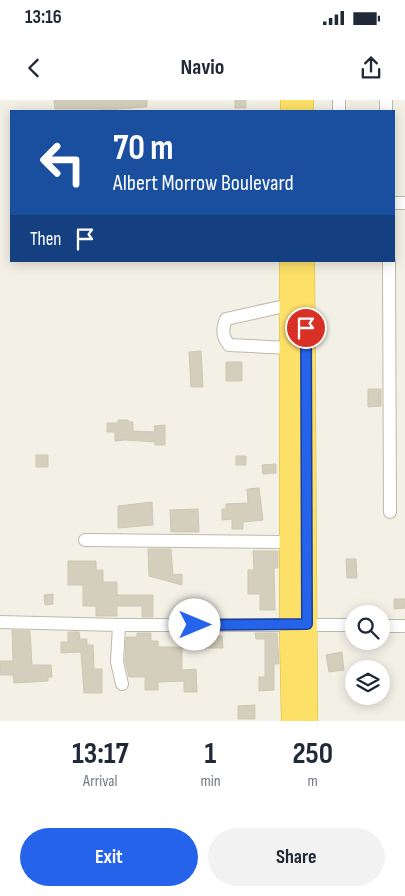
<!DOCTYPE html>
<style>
body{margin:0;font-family:"Sofia Sans Condensed",sans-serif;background:#f2f2f3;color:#1f2937;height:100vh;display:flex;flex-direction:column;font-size:19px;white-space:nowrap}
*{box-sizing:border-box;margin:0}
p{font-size:16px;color:#747a83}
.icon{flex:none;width:28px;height:28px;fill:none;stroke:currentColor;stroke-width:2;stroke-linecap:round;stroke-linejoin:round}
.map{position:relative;height:621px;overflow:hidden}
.sheet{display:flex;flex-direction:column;background:#fff;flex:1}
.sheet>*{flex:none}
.banner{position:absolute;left:10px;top:10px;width:385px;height:152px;border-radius:0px;box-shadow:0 2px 12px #0003;background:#1a4fa0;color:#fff;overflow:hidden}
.fabs{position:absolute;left:345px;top:505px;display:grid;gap:10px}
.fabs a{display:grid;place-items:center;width:45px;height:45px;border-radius:50%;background:#fff;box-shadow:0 2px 12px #0003;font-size:25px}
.pin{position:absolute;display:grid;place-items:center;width:42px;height:42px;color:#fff;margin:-21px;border:2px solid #fff;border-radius:50%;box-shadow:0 1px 5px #0007}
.me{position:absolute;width:55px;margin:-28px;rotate:90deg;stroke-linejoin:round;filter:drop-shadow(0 0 4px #0008)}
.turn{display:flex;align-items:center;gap:18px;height:105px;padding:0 20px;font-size:22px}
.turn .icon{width:65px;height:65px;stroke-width:2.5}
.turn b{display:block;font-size:35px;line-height:42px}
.then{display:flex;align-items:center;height:48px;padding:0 20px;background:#0003;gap:10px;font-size:19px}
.eta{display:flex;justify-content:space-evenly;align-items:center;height:85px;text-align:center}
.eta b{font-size:30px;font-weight:700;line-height:35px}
.button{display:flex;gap:10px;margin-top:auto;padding:10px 20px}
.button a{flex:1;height:58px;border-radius:30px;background:#2563eb;color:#fff;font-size:20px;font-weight:700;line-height:58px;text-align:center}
.button a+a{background:#f2f2f3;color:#1f2937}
.status{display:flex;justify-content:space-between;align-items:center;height:35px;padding:0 25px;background:#fff;direction:ltr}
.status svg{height:14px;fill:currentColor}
header{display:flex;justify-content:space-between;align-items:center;height:65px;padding:0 20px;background:#fff;font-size:22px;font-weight:700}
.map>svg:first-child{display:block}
</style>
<div class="status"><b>13:16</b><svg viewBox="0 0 49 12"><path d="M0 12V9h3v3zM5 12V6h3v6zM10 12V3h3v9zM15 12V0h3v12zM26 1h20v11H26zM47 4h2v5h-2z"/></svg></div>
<header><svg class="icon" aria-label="back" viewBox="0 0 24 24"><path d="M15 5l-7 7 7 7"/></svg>Navio<svg class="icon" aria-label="share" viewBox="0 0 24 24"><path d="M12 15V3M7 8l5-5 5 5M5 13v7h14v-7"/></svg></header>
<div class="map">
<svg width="405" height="621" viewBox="0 0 405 621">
<rect width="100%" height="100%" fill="#f3f1e6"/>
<path fill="#d4cebc" stroke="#cfc7af" d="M54 0H147V7L116 9V11H100V9H55Z
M235 0H246V8H235Z
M201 251 203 287H191L189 252Z
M226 262H242V281H226Z
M368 289H381V306L368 307Z
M118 320H128L129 322H133V331L155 332 154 326 165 325V345H155V342L125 340 115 341V332H107V323H118Z
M36 355H48V367H36Z
M236 356H246V365H236Z
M276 364V373L263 374 262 365Z
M259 388 263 420 243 422V429H232V419L222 420V409H226V404L248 403 247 389Z
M152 402 153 425 118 428V406Z
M198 409 199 432H171L170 410Z
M148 449H171L173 475 182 474V485L149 476Z
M253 451H278V468H274L275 510H260V494H248V470H254Z
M346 459H356L357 478H347Z
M68 461H96V470H103V482H117V495H153V517H142V506H117V516H96V506H83V485H68Z
M53 494V504L45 505 44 495Z
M394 499H405V508L394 509Z
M12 530 30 531 32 565H51L52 577H48V581L14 583 13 575H0V561H13Z
M68 532H79L80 539H87V545H93L94 569H102V593H84L81 552 61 553V542H68Z
M137 533H151V541H158V547H182V534H202V536H222L223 548H182V570L196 569 197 592H184V581L158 582V590H145V577H129L125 561 126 537H137Z
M255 533H277L279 564H274V590L259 591V577H265V539H256Z
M342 552 344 570 329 572 326 555Z
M255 605V619H238V606Z"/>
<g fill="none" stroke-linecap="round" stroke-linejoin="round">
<g stroke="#bebaa9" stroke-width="14">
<path id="minor" d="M339 11V0
M386 11V0
M394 103H405
M389 161 390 412
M289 205 226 219C222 230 222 236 229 245L289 248
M85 440 290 442
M0 522 119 525H354
M119 525 117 562 122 584
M381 526H405"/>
</g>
<g stroke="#dcb737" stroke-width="20">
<path id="highway" d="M290 11V0
M304 11V0
M289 161V524L291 621
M305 161 308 621"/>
</g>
<use href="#minor" stroke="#fff" stroke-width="12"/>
<use href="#highway" stroke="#fde068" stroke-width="19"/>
</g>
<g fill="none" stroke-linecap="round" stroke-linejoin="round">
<g stroke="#184099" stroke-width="12">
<path id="route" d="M195 525 307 524 306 228"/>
</g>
<use href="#route" stroke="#2563eb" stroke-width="9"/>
</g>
</svg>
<div class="fabs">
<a><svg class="icon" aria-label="search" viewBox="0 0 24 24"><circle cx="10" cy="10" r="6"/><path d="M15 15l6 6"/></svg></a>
<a><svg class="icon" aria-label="layers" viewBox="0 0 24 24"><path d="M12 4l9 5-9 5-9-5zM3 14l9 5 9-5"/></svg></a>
</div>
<div class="pin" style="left:306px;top:228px;background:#d93025"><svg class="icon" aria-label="arrive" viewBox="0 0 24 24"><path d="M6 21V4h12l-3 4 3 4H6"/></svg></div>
<svg class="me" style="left:195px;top:525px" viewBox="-20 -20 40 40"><circle r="19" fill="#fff"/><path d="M0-13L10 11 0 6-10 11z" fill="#2563eb"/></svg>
<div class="banner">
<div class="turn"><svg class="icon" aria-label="left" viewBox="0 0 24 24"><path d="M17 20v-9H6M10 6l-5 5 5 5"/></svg><div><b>70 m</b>Albert Morrow Boulevard</div></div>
<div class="then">Then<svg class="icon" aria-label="arrive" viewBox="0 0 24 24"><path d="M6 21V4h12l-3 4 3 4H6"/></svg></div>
</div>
</div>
<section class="sheet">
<div class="eta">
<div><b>13:17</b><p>Arrival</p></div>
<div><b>1</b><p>min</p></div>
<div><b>250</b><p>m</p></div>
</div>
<div class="button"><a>Exit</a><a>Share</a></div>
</section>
